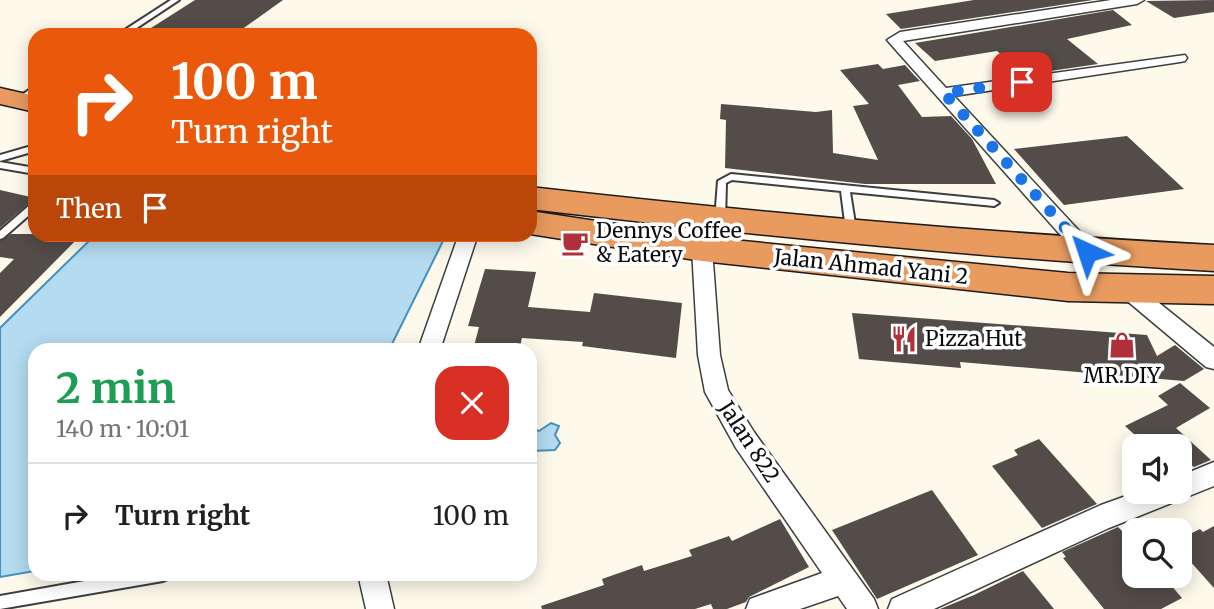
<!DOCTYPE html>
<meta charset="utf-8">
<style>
body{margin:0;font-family:Merriweather,serif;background:#f2f2f2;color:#202124;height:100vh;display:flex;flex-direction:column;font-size:26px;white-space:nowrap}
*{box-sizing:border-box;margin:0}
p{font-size:23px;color:#757577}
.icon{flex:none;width:38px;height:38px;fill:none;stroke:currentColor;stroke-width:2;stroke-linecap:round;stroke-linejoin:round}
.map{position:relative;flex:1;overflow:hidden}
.panel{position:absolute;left:28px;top:343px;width:509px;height:238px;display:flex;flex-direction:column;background:#fff;border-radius:21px;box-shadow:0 4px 18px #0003}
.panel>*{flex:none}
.guide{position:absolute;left:28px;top:28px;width:509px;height:214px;border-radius:21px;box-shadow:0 4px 18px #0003;background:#ea580c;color:#fff;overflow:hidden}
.buttons{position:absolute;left:1122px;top:434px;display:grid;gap:14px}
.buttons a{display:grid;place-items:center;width:70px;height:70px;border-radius:14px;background:#fff;box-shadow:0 4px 18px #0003;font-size:35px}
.pin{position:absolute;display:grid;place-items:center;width:60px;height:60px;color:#fff;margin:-30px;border-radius:14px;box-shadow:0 4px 10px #0006}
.me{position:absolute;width:77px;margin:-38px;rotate:318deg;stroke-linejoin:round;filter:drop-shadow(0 0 5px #0008)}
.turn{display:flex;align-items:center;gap:24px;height:147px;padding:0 28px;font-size:32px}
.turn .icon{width:91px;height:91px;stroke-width:2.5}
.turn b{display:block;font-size:49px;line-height:60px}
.then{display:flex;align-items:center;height:66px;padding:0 28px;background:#0003;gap:14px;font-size:26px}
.round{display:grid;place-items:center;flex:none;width:74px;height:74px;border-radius:21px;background:#f2f2f2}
.headline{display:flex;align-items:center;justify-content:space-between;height:119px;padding:0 28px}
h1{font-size:42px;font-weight:700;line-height:52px;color:#1e9e55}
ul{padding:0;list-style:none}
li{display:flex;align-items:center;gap:21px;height:105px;padding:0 28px;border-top:2px solid #e0e0e0}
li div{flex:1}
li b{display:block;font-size:26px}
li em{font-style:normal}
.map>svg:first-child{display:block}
</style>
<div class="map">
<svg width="1214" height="609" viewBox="0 0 1214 609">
<rect width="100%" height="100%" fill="#fdf9eb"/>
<path fill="#b4dbf0" stroke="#4291c1" stroke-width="2" d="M431 234 445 237 389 350H35V571L0 577V328L95 235Z
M551 423 559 426 555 435 560 443 555 450 530 451V428L539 431Z"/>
<path fill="#534c49" d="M195 0H283L234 35H140Z
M974 0H1093L901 29 886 14Z
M1214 0V12L1174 18 1146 1Z
M1113 10 1132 25 1067 39 1098 64 1023 75 997 51 935 61 915 43Z
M878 64 883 69 905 65 914 75 920 81 898 85 922 117 951 116 972 139 996 184H865L725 168 726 120 720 119 721 104 816 112 832 110 833 153 878 160 853 106 869 104 840 70Z
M1127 136 1184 189 1064 205 1014 149Z
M0 190 35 198 0 228Z
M11 234H82L0 317V273L14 259 0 257V241Z
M485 269 536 272 528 307 590 312 594 293 682 303 676 358 582 346 583 342 522 338 519 350H473L479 327 468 326Z
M852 313 1147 335 1157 356 1175 345 1204 369 1184 381 960 362 961 368 859 359Z
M1180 383 1210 408 1176 428 1211 460 1194 467 1187 462 1180 467V446H1147L1125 426 1168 405 1158 396Z
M1039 439 1097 504 1042 528 992 466 1018 455 1014 450Z
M932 490 978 555 877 599 832 530Z
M780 519 809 567 749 597 746 602 727 609H713L711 604 695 609H542L541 606 604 585 602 579 642 565 644 571 692 556 689 550 729 536 732 541Z
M1214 526V588L1180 550V539L1200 529 1203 532Z
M1118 527 1134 543V576H1163L1182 598 1161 609H1104L1063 558 1066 557 1062 552Z
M1023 571 1054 609H940L974 595Z"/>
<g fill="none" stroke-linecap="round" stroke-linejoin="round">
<g stroke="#3e3e3e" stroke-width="4">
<path id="lane" d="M171 0H179L126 35H117Z
M32 88H35V94L22 103H16V99Z
M35 145V151L0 161V155Z
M0 162 35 168V174L0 168Z
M731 174 994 200 999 203 994 206 850 192 856 230 851 233 846 230 841 191 732 180 726 183 725 220 720 223 715 220 718 181Z
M35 202V210L3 238 0 239V231L32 203Z
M124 574H170L168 579 163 581 0 609V596Z"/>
</g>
<g stroke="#3e3e3e" stroke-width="3">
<path id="street" d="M1111 0H1144L1137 4 903 41 946 88 1185 55 1187 58 1185 61 1180 62 954 96 1094 247 1097 252 1094 257H1080L887 40 900 32Z
M459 234H478L440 350H418Z
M702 242 709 244 712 249 720 355 728 390 754 432 874 599 878 609H847L838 596 800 609H746L750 599 822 573 736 448 705 392 698 355 692 249 695 244Z
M1126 280 1133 282 1214 347V369L1206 367 1119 294 1116 288 1119 282Z
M1214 462V486L1109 528 934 609H888L892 599 1101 505 1137 492H1180V476Z
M358 574H386L394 609H366Z"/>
</g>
<g stroke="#1c1c1c" stroke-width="3">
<path id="highway" d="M0 88 35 96V112L0 104Z
M530 187C758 213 985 233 1214 245V271C985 258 758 236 530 209Z
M530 211 702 237 1068 273 1214 276V304L1068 301 702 261 530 234Z"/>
</g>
<use href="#lane" fill="#fff" fill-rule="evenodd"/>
<use href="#street" fill="#fff" fill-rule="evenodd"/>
<use href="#highway" fill="#e89a5f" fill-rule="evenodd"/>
</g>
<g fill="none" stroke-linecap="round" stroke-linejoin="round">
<path stroke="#1a73e8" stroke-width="12" stroke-dasharray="0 21.6" d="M1022 82 944 93 1087 252"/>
</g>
<defs>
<g id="cafe-bare" transform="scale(2.1)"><path d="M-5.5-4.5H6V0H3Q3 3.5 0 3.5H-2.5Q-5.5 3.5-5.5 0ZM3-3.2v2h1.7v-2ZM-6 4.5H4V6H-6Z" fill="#af3039" stroke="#fff" stroke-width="2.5" paint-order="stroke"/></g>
<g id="restaurant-bare" transform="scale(2.1)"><path d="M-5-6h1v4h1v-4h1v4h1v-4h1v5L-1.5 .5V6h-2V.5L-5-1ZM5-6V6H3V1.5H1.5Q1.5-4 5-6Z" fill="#af3039" stroke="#fff" stroke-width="2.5" paint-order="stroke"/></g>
<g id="shop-bare" transform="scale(2.1)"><path d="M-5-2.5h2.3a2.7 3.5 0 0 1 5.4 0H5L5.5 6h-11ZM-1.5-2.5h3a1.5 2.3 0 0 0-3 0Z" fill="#af3039" stroke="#fff" stroke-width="2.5" paint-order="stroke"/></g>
</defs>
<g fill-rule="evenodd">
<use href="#cafe-bare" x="575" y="243"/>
<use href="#restaurant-bare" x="904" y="339"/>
<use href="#shop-bare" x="1122" y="345"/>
</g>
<g text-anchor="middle" stroke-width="7" stroke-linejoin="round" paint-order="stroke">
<g font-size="21" fill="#0b0b0b" stroke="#fff" text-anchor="start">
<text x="596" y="238">Dennys Coffee<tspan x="596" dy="24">&amp; Eatery</tspan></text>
<text x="925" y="346">Pizza Hut</text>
<text x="1122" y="383" text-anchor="middle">MR.DIY</text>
</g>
<g font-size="21" fill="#0b0b0b" stroke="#fff">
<text transform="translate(871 267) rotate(6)" y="7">Jalan Ahmad Yani 2</text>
<text transform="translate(749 442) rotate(57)" y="7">Jalan 822</text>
</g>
</g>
</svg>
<div class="buttons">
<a><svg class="icon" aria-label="sound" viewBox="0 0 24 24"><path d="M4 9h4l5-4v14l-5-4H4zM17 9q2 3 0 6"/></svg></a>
<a><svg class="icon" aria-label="search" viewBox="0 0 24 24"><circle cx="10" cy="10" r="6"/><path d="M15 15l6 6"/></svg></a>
</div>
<div class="pin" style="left:1022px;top:82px;background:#d93025"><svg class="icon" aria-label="arrive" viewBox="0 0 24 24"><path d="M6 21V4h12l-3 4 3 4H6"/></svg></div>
<svg class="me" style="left:1087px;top:252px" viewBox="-20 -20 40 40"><path d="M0-17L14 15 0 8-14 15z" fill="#1a73e8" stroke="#fff" stroke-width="4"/></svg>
<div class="guide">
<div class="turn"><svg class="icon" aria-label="right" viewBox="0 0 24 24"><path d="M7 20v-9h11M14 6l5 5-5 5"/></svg><div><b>100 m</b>Turn right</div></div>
<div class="then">Then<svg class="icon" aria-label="arrive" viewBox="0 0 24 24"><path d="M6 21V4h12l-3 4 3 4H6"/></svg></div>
</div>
<section class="panel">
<div class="headline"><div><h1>2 min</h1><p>140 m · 10:01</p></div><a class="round" style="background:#d93025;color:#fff"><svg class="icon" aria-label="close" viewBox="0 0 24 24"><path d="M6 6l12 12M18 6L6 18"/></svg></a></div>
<ul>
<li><svg class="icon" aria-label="right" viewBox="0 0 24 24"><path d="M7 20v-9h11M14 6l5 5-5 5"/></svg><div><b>Turn right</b></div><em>100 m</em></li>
</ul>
</section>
</div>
